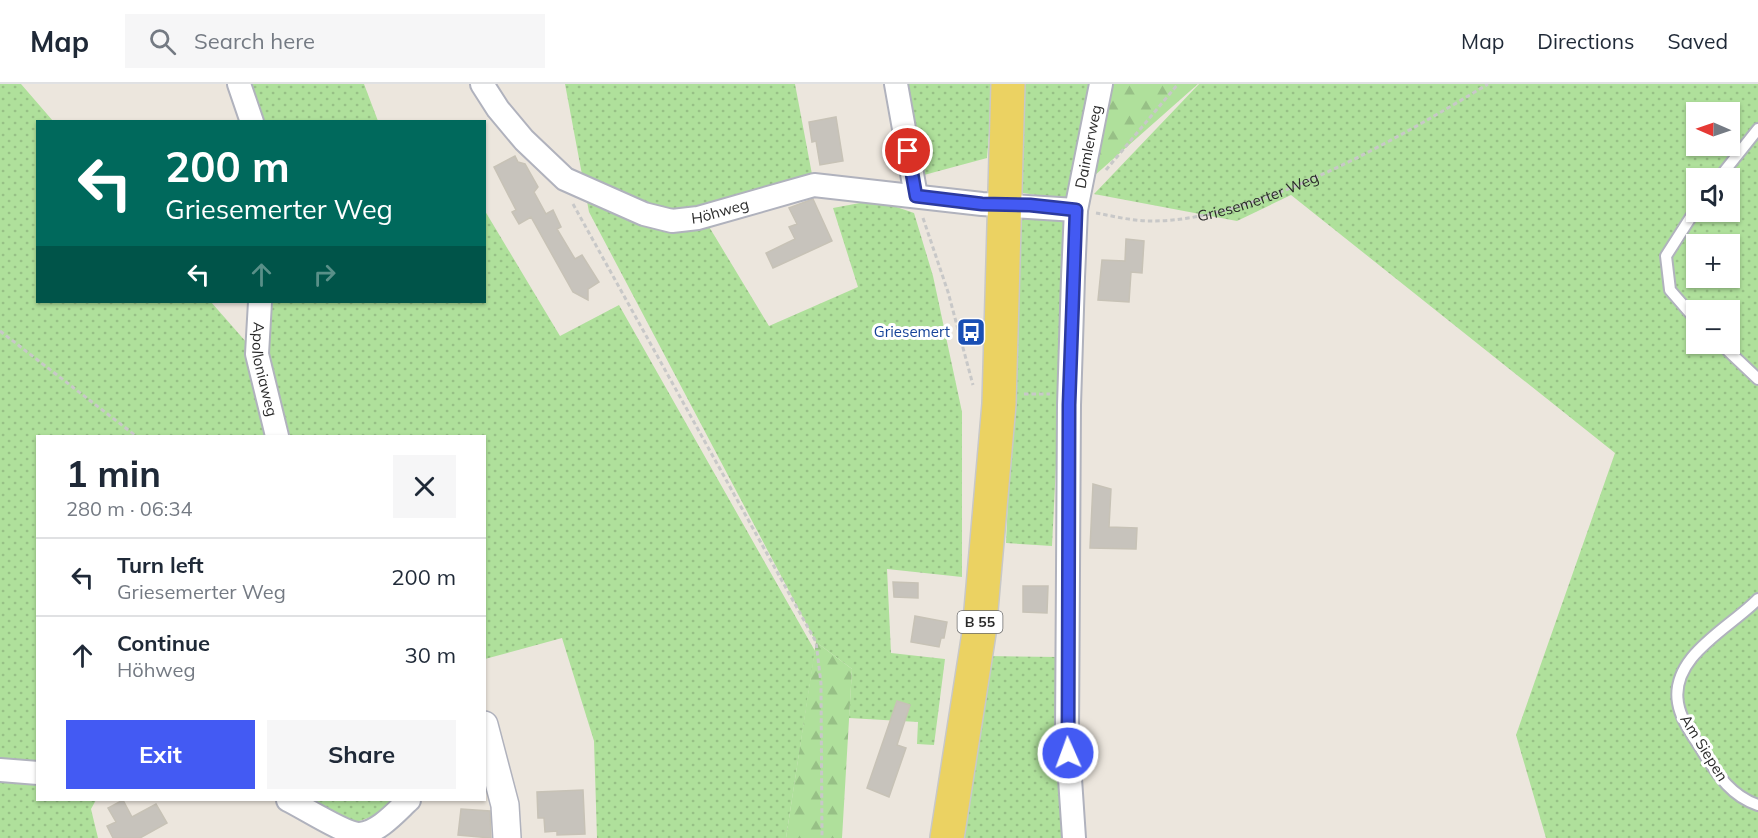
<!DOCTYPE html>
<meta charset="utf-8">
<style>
body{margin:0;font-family:Mulish,sans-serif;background:#f6f6f7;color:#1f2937;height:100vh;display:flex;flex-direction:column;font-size:22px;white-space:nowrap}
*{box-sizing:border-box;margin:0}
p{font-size:20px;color:#747a83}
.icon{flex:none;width:33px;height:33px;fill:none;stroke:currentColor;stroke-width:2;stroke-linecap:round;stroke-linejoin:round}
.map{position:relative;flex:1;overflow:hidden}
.sheet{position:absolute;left:36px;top:351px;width:450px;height:366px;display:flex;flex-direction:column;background:#fff;border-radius:0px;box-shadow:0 2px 4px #0004}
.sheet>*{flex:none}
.top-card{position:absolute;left:36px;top:36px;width:450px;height:183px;border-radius:0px;box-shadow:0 2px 4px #0004;background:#00695c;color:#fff;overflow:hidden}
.needle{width:39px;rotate:272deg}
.controls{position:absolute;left:1686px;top:18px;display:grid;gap:12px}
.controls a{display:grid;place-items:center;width:54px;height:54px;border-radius:0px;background:#fff;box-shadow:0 2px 4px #0004;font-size:30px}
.pin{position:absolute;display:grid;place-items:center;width:51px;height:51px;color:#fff;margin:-26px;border:3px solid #fff;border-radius:50%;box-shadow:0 2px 6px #0007}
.me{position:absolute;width:66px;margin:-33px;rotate:358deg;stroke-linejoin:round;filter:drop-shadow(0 0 4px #0008)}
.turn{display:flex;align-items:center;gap:21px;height:126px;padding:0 30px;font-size:27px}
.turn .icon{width:78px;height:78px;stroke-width:2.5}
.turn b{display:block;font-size:42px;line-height:51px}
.lanes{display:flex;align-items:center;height:57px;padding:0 30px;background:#0003;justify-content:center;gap:30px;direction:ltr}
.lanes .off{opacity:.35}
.round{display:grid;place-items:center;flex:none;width:63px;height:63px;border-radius:0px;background:#f6f6f7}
.overview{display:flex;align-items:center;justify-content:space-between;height:102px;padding:0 30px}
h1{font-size:36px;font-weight:700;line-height:45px}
.cta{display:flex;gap:12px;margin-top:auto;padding:12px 30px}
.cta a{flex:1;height:69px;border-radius:0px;background:#435af3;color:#fff;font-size:24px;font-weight:700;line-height:69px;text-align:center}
.cta a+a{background:#f6f6f7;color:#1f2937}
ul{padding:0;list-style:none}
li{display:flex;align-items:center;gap:18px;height:78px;padding:0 30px;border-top:2px solid #e0e1e3}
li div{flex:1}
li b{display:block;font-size:22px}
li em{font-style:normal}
header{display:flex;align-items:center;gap:36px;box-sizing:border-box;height:84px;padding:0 30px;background:#fff;border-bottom:2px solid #e0e1e3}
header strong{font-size:28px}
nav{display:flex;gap:33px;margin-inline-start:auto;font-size:21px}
.search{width:420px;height:54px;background:#f6f6f7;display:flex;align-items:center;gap:15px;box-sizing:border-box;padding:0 21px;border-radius:0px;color:#747a83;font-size:22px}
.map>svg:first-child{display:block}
</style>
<header>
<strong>Map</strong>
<div class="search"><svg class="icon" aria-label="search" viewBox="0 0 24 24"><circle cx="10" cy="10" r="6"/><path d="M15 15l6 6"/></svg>Search here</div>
<nav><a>Map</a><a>Directions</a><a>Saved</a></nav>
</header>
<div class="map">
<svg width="1758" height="754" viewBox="0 0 1758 754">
<defs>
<pattern id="grass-dots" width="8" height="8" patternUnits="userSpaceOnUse" patternTransform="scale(1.5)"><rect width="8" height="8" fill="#afe09b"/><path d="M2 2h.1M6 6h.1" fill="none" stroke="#97c086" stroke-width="1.8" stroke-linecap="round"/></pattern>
<pattern id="forest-firs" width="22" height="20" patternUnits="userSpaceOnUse" patternTransform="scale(1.5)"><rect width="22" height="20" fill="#afe09b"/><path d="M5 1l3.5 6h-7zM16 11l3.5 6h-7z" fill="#97c086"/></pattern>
</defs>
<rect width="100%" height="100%" fill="#ece6dd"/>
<path fill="url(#grass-dots)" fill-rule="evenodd" d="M0 0H21L53 37 38 38V218H211L254 267 272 352H38V716H96L91 725 98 754H0Z
M237 0H364L378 37H249Z
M565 0H795L814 101 708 141 769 242 858 203 833 124 876 116 914 129 933 192 962 328V493L887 485 891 569 945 575 934 661 917 660 918 638 849 634 852 585 816 558 589 128Z
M901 0H993L987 74 924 91Z
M1022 0H1091L1071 116 1023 109Z
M1199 0H1758V754H1546L1516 651 1615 369 1291 111 1237 137 1094 110ZM1696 28H1730V62H1696ZM1696 94H1730V128H1696ZM1696 160H1730V194H1696ZM1696 226H1730V260H1696Z
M485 127 560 252 619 221 815 567 786 754H597L594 657 562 554 485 575 484 352H290L269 270 271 218H484Z
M1021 133 1068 137 1052 462 1006 459Z
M986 572 1059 573 1062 754H959Z
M307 716H397L383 729 353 739Z"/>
<path fill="url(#forest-firs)" d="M1103 0H1198L1077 107Z
M816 558 852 585 842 754H786Z"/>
<path fill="#c7c3bc" stroke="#c7c2b6" stroke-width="1.5" d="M836 33 843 77 820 81 816 57 812 58 809 38Z
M515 72 518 78 525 80 538 103 534 108 546 130 553 126 561 143 557 145 575 175 582 171 599 198 588 205V216L573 208 531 133 519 140 512 128 516 126 494 83Z
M813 115 832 157 773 184 766 169 795 155 789 143 797 140 789 124Z
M1126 155 1144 157 1142 189 1131 188 1129 218 1098 216 1102 176 1125 177Z
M1093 400 1111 405 1109 443 1137 444 1136 465 1090 464Z
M893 498 918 499V514L894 513Z
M1023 502H1048L1047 529 1023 528Z
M915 532 947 538 944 554H941L939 563 911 558Z
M897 617 910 621 897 661 906 664 889 713 867 704Z
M583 706 585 750 557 751V747L545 748 544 734H538L537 708Z
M123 716 132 733 156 720 167 739 140 754H113L107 742 116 738 108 724Z
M461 725 490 727 491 754 458 751Z"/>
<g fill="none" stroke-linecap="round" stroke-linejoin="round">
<g stroke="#b0b2bd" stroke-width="14">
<path id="service" d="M1719 94 1758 45
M1696 125 1666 172 1670 206 1696 236
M1721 260 1758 295
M1758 515C1730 544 1670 572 1678 619 1681 637 1694 653 1703 668 1718 691 1731 712 1758 721"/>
</g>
<g stroke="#b0b2bd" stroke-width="26">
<g id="minor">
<path d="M239 0 252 38"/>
<path id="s2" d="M482 0 498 25 524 56 565 95 644 130 672 137 698 134 814 101 982 120 1076 126"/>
<path d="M896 0 916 112"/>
<path id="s3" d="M260 218 257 270 277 352"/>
<path d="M0 686 38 689"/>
<path d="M288 716C303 723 346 751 360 750 379 748 396 728 409 716"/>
<path id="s4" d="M1074 754 1067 650 1069 321 1073 193 1076 126 1101 0"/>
</g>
</g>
<g stroke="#b0b2bd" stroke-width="30">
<path id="tertiary" d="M484 641 505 721 507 754"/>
</g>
<g stroke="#c8c8c8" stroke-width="36">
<path id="primary" d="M947 754 979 549 999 320 1008 0"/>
</g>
<g stroke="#c8c8c8" stroke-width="3" stroke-dasharray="4.5 3" stroke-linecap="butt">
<path d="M1106 86 1178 0"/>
<path d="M573 120 816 558 821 599 822 754"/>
<path id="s1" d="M1096 129C1113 132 1132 137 1150 137 1255 138 1399 54 1488 0"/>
<path d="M923 134 948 208 973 301"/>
<path d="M0 247 136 352"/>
<path d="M1024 310H1050"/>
</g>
<use href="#service" stroke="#fff" stroke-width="10"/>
<use href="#minor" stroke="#fff" stroke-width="22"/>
<use href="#tertiary" stroke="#fff" stroke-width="27"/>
<use href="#primary" stroke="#ebd262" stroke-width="33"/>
</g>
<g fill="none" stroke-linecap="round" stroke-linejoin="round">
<g stroke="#2c3a9e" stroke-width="15">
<path id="route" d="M908 67 916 112 982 120 1030 121 1076 126 1069 321 1068 669"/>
</g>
<use href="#route" stroke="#435af3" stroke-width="10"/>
</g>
<defs>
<g id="bus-square" transform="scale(1.5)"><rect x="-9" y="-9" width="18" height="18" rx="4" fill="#1a4fb4" stroke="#fff"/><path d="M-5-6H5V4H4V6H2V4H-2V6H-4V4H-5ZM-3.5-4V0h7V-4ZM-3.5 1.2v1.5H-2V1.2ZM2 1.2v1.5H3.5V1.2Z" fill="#fff"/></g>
</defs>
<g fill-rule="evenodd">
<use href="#bus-square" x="971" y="248"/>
</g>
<g text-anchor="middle" stroke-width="6" stroke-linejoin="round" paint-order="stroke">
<rect fill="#fff" stroke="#6a6a6a" stroke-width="1.5" x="957.5" y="527" width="45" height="22" rx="4.5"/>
<g font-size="14" font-weight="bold" fill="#2a2a2a">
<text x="980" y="543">B 55</text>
</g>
<g font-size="15" fill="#2a2a2a" stroke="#fff">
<text dy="5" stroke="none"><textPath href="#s4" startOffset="693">Daimlerweg</textPath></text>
<text dy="5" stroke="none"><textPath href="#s1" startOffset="166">Griesemerter Weg</textPath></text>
<text dy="5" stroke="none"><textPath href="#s2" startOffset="291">Höhweg</textPath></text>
<text dy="5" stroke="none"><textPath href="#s3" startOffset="68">Apolloniaweg</textPath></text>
<text transform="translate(1704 664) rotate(58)" y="5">Am Siepen</text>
</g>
<g font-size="15" fill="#164399" stroke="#fff" text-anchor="end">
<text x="950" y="253">Griesemert</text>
</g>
</g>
</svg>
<div class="controls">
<a><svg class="needle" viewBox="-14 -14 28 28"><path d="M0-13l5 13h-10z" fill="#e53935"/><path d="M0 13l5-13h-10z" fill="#747a83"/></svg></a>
<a><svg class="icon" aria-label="sound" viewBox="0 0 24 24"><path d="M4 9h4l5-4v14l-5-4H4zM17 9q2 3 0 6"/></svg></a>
<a>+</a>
<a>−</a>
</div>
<div class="pin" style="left:908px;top:67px;background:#d93025"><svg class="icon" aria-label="arrive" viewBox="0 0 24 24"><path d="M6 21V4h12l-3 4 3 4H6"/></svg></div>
<svg class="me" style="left:1068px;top:669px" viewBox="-20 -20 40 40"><circle r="17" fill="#435af3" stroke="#fff" stroke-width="3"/><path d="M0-11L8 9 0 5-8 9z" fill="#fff"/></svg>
<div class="top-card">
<div class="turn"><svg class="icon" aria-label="left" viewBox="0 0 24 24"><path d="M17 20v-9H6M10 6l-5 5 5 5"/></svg><div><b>200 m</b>Griesemerter Weg</div></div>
<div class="lanes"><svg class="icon" aria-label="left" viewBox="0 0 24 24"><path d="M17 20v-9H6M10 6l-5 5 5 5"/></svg><svg class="icon off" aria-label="ahead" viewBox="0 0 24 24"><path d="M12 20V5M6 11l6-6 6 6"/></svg><svg class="icon off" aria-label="right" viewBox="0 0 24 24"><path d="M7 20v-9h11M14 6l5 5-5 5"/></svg></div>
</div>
<section class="sheet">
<div class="overview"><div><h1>1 min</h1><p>280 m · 06:34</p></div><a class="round"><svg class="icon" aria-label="close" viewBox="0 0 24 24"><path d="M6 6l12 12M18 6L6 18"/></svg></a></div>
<ul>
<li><svg class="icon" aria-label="left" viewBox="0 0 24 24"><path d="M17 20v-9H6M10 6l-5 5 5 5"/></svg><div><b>Turn left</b><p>Griesemerter Weg</p></div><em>200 m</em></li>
<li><svg class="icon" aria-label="ahead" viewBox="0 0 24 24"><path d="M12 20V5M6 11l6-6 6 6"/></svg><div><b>Continue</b><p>Höhweg</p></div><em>30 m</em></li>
</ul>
<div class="cta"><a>Exit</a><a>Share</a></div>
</section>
</div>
